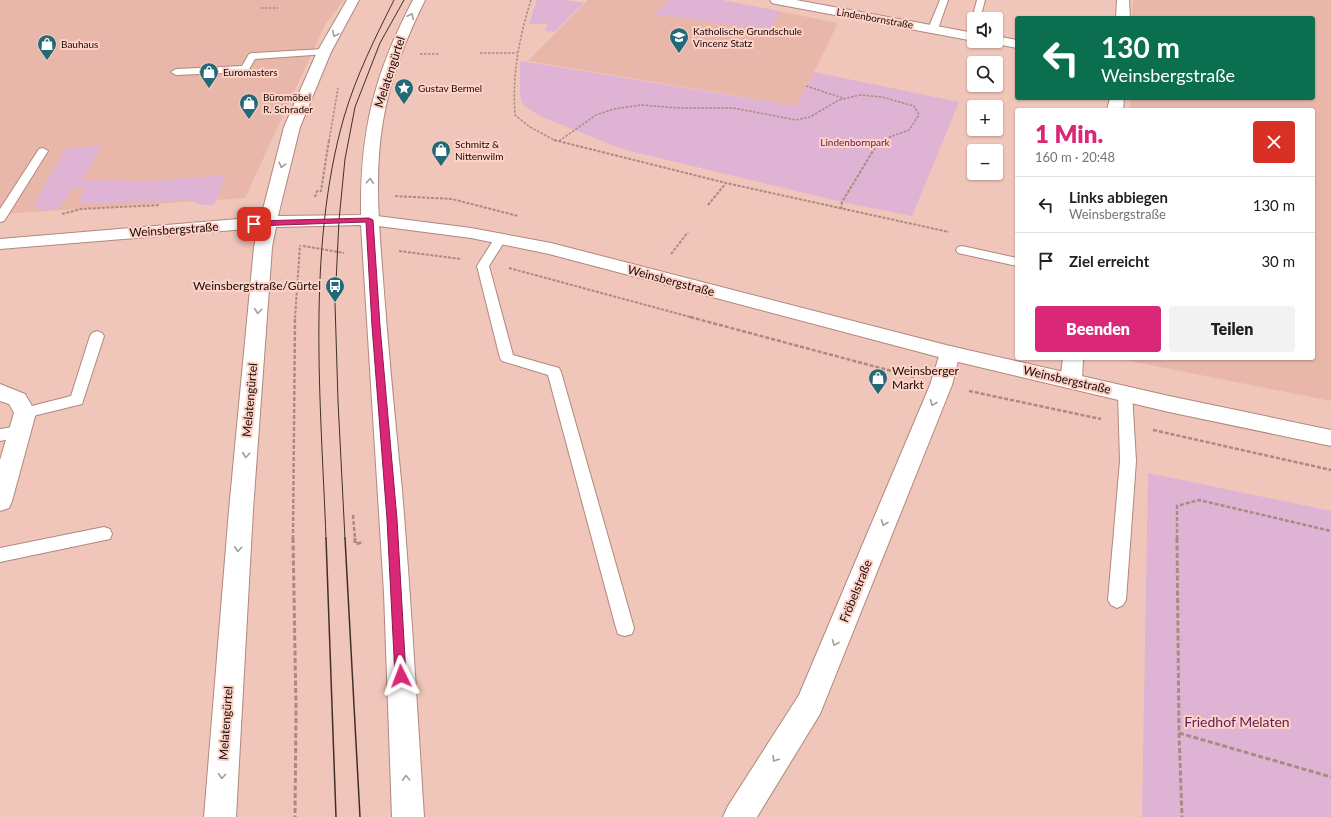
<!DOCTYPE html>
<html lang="de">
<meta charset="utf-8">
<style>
body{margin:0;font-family:Lato,sans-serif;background:#f2f2f2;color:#202124;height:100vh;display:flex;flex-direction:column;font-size:15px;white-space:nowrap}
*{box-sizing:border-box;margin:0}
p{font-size:13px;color:#757577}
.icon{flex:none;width:22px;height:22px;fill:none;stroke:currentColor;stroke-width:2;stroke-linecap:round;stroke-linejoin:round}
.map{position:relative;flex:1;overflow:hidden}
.sheet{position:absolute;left:1015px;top:108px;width:300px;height:252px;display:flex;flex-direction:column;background:#fff;border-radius:4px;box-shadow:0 1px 3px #0004}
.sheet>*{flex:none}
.guide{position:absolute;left:1015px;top:16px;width:300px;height:84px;border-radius:4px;box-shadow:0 1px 3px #0004;background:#0b6e4f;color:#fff;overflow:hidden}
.buttons{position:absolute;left:967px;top:12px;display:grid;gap:8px}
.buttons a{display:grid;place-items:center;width:36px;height:36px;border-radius:4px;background:#fff;box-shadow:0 1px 3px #0004;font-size:20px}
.pin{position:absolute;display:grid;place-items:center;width:34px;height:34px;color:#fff;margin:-17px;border-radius:8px;box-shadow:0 2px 6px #0006}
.me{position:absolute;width:44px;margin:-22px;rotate:357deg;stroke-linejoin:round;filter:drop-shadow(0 0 3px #0008)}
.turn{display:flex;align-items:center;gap:14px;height:84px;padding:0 20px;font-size:18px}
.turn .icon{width:52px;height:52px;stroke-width:2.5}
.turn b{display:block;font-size:28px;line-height:34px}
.round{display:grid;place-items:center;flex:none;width:42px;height:42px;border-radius:4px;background:#f2f2f2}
.headline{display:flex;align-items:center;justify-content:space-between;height:68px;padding:0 20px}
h1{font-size:24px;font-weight:800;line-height:30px;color:#db2777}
.cta{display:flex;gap:8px;margin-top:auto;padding:8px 20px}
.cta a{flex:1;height:46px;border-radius:4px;background:#db2777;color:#fff;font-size:16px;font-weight:800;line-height:46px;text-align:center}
.cta a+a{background:#f2f2f2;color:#202124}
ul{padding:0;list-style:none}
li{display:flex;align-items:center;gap:12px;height:56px;padding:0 20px;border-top:1px solid #e0e0e0}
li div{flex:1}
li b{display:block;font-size:15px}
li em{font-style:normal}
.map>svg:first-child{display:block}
</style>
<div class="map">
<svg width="1331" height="817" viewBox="0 0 1331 817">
<rect width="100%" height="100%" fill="#f0c5ba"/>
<path fill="#e9b7aa" d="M0 0H344L326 23 245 198 0 214Z
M588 0H721L838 23 797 106 528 61Z
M1133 0H1331V401L1125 360V358H1313V110H1130V98H1313V18H1132Z"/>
<path fill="#dfb3d4" d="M537 0H565L584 3 554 32 545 31 548 24H529Z
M669 0H721L780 11 769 31 655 14Z
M520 61 797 106 814 72 959 102 912 216 842 202 622 149 542 117 523 105 520 95Z
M102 145 82 180 149 181 225 175 217 199 213 205H202L189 200 79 204V200L86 187 73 188 58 209C48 210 41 212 34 204L65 149Z
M1148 473 1331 511V817H1142Z"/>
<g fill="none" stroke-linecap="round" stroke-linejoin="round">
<g stroke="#b0887d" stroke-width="2">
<path id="service" d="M940 0H948L938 29 933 32 930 31 928 29Z
M977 0H985L980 19H974V21L972 19Z
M974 27V39H973L968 36 969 30Z
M324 49 329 52 327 54 255 59 248 71 245 72 176 75 171 72 176 69 242 66 249 54 252 53Z
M43 148 48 151 6 218 4 221 0 222V209L39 149Z
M500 235 504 236 506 239 489 266 513 355 559 368 561 372 634 628 632 634 625 636 618 634 616 628 548 375 502 361 500 358 477 266 496 236Z
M962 246 1017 258V266L958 253 956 250 958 247Z
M97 331 102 333 104 336 82 404 25 418 20 417 17 413 20 409 71 396 90 336 92 333Z
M1125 388 1130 389 1132 393 1136 461 1126 600 1123 605 1117 608 1111 605 1108 600 1120 461 1118 393 1120 389Z
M19 426 24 428 27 432 24 436 0 441V429Z
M104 527 110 529 112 534 110 539 0 562V548Z"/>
</g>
<g stroke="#b0887d" stroke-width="2">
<path id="minor" d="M770 0H796L974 33V41L776 4 772 3Z
M1117 0H1129L1130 18H1116Z
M996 36 1017 40V48L991 43 990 41H996Z
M1110 98H1124L1123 110H1107Z
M950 346 957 348 960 353 952 385 820 714 757 817H723L728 806 799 695 930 385 940 353 943 348Z
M1063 358H1083L1082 381 1079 386 1071 388 1063 386 1060 381Z
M0 384 25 394 36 413 12 501 9 508 0 511V460L14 413 9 404 0 401Z"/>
</g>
<g stroke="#b0887d" stroke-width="2">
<path id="tertiary" d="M369 215 471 228 551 243 950 346 1169 396 1331 430V446L1169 412 950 360 549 254 471 238 363 224 360 220 363 216Z"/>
</g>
<g stroke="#b0887d" stroke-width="2">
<path id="secondary" d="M347 0H359L331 52 300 127 278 216 361 215C360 131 374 74 413 0H425C406 38 390 79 383 121 374 173 379 226 383 279 388 349 395 419 402 490 411 599 417 708 424 817H392L384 593 361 225 276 227 272 247 253 510 236 817H204L229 510 254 247 258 228 0 249V239L261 217 284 127 317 52Z"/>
</g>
<path stroke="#ac8a81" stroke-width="1.5" stroke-dasharray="2.5 1.5" stroke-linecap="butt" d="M531 0C519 38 512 75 515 115L530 127 556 141
M261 8H278
M480 53H517
M420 54H440
M806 86 843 98
M329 141 338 88
M559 141 596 115 614 109 641 105 680 108H733L796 120 810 117 839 100 860 95 882 97 914 106 919 115 909 130 879 141"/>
<path stroke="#ac8a81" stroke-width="2" stroke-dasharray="3 1.5" stroke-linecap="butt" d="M554 140 726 183 949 232
M395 196 452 199 518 216
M315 197 317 191H321L329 140
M708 205 726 183
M841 209 842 202 879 141 881 140
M62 214 81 209 159 205
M303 246 344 253
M399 251 461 259
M671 254 688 232
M509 268 694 318
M295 318 300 245"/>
<path stroke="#ac8a81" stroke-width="2.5" stroke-dasharray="4 2" stroke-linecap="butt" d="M690 317 914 377
M969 391 1101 419
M1153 430 1331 470
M353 515 355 539
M293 539 295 317
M1177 539V506L1199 500 1331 531"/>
<path stroke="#ac8a81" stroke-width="3" stroke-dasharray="5 2.5" stroke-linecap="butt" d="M293 538 296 709 295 817
M355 538V544L364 542
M1177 538 1179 733 1182 817
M1179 733 1331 777"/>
<use href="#service" fill="#fff" fill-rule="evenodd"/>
<use href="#minor" fill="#fff" fill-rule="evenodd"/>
<use href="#tertiary" fill="#fff" fill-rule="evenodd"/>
<use href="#secondary" fill="#fff" fill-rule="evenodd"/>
<path stroke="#432f2a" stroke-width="1" d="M326 539C321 403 306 250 344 117 356 76 375 38 394 0
M345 539 338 401 335 303 339 220 345 159 355 107 380 43 404 0"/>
<path stroke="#432f2a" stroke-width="1.5" d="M326 538 336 817
M345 538 360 817"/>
</g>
<defs><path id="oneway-chevron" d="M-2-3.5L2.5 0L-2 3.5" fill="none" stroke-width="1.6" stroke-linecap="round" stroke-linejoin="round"/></defs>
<g stroke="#a39d9c">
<use href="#oneway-chevron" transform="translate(411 16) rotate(-63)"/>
<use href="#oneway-chevron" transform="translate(335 34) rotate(118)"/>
<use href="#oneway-chevron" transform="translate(282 165) rotate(105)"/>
<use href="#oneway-chevron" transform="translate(370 181) rotate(-87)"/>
<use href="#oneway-chevron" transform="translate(258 311) rotate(95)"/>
<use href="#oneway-chevron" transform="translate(933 403) rotate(112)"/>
<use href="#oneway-chevron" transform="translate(246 455) rotate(95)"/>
<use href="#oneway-chevron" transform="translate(884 523) rotate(112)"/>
<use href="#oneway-chevron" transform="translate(238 549) rotate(94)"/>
<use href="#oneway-chevron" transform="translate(835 643) rotate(112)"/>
<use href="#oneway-chevron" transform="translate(775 759) rotate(122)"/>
<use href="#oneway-chevron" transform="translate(222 776) rotate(94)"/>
<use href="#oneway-chevron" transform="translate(406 778) rotate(-93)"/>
</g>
<path fill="#db2777" stroke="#8e194d" d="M369 218 373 220 380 326 397 519 406 676 405 680 401 681 396 680 395 676 387 519 372 326 366 222 254 226 250 224 254 221Z"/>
<defs>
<g id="school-pin" transform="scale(1)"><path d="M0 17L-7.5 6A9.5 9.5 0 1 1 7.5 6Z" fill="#236978" stroke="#fed2c7"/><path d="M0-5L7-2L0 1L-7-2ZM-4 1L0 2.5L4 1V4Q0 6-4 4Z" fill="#fff"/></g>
<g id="shop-pin" transform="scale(1)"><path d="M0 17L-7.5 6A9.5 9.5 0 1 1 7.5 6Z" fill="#236978" stroke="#fed2c7"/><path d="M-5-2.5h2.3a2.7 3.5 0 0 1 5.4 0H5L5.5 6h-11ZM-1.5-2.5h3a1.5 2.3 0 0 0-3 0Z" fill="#fff"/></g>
<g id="sight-pin" transform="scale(1)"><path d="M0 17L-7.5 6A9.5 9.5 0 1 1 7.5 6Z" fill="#236978" stroke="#fed2c7"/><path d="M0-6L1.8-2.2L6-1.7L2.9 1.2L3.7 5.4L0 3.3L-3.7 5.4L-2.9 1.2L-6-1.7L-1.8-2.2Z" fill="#fff"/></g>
<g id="bus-pin" transform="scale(1)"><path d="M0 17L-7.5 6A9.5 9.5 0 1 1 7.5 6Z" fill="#236978" stroke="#fed2c7"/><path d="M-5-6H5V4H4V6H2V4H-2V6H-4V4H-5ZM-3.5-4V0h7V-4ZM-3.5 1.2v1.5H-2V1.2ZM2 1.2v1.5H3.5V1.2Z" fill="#fff"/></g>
</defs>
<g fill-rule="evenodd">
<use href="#school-pin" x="679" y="37"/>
<use href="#shop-pin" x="47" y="44"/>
<use href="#shop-pin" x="209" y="72"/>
<use href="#sight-pin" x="404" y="88"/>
<use href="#shop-pin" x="249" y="103"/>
<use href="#shop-pin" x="441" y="150"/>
<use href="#bus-pin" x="335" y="286"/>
<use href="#shop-pin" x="878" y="378"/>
</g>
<g text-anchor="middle" stroke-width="4" stroke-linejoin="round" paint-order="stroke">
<g font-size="10" fill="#180a07" stroke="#fed2c7">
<text transform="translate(875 18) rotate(10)" y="4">Lindenbornstraße</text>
</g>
<g font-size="10" fill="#180a07" stroke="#fed2c7" text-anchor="start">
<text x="693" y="35">Katholische Grundschule<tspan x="693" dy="12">Vincenz Statz</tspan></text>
<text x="61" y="48">Bauhaus</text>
<text x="223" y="76">Euromasters</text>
<text x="418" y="92">Gustav Bermel</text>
<text x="263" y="101">Büromöbel<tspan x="263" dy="12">R. Schrader</tspan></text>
<text x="455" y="148">Schmitz &amp;<tspan x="455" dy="12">Nittenwilm</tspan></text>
</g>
<g font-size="10" fill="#65205a" stroke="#fed2c7">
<text x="855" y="146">Lindenbornpark</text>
</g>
<g font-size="12" fill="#180a07" stroke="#fed2c7">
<text transform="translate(390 72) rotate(-72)" y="4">Melatengürtel</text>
<text transform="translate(174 230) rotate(-4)" y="4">Weinsbergstraße</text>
<text transform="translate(671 281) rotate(15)" y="4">Weinsbergstraße</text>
<text transform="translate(1067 380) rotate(13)" y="4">Weinsbergstraße</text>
<text transform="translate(250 400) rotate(-85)" y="4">Melatengürtel</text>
<text transform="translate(856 591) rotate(-68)" y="4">Fröbelstraße</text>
<text transform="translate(226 723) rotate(-86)" y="4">Melatengürtel</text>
</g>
<g font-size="12" fill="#180a07" stroke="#fed2c7" text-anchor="end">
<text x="321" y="290">Weinsbergstraße/Gürtel</text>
<text x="892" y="375" text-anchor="start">Weinsberger<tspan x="892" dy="14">Markt</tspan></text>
</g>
<g font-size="14" fill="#65205a" stroke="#fed2c7">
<text x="1237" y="727">Friedhof Melaten</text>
</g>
</g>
</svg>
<div class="buttons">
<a><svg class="icon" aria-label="sound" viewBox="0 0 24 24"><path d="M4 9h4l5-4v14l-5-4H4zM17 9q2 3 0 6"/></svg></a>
<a><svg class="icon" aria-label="search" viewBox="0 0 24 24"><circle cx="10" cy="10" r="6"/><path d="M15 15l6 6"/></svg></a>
<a>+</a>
<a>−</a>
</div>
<div class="pin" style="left:254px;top:224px;background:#d93025"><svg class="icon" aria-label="arrive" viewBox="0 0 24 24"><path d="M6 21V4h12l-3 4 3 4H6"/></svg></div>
<svg class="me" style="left:401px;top:676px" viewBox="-20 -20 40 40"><path d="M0-17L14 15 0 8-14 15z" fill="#db2777" stroke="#fff" stroke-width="4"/></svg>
<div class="guide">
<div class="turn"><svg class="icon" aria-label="left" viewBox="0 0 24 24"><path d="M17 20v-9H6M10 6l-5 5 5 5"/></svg><div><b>130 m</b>Weinsbergstraße</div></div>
</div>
<section class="sheet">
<div class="headline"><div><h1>1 Min.</h1><p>160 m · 20:48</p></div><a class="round" style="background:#d93025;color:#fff"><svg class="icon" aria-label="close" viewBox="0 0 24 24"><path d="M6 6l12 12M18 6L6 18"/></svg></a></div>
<ul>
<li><svg class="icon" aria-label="left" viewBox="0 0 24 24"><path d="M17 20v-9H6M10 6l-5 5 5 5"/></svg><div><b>Links abbiegen</b><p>Weinsbergstraße</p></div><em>130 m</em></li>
<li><svg class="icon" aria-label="arrive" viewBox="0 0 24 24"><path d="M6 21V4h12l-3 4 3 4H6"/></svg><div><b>Ziel erreicht</b></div><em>30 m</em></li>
</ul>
<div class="cta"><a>Beenden</a><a>Teilen</a></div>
</section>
</div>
